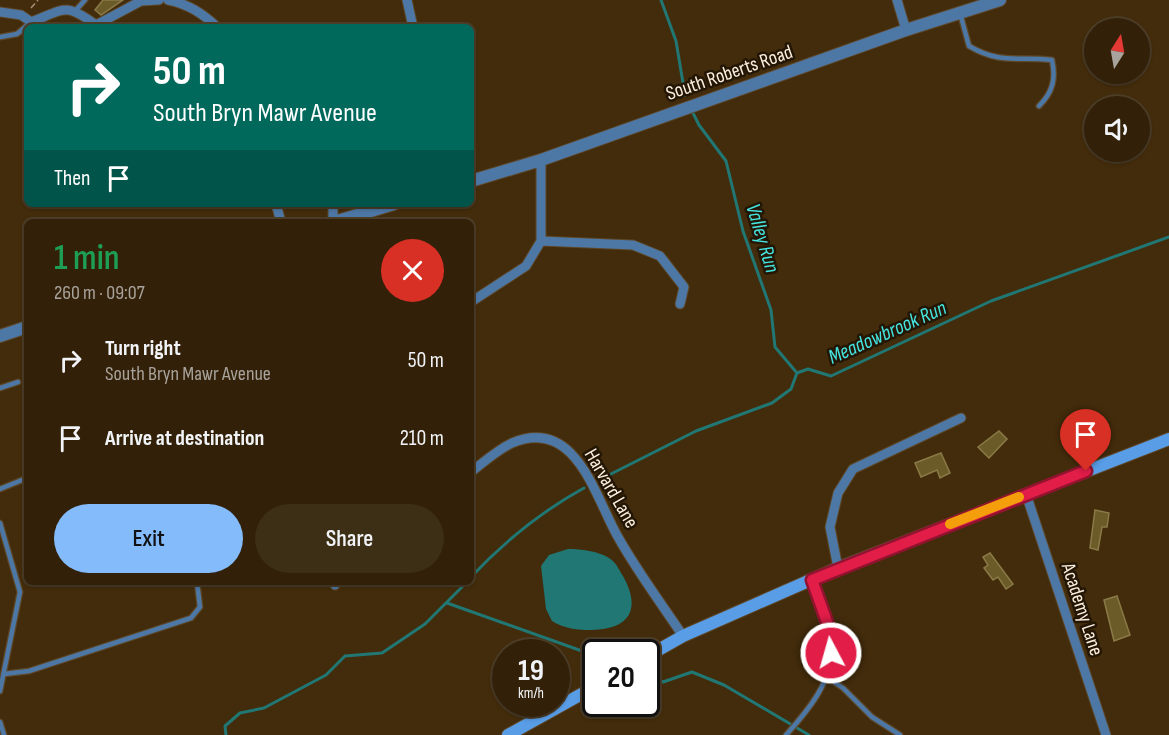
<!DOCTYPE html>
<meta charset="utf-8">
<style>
body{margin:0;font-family:"Sofia Sans Condensed",sans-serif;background:#3d2e16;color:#f1f3f6;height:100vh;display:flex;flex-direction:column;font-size:22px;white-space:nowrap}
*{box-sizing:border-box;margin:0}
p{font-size:20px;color:#a8a39c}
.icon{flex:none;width:33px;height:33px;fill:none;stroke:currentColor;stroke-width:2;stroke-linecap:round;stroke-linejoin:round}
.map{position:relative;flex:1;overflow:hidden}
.details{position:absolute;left:24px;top:219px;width:450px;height:366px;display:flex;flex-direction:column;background:#322108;border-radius:9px;box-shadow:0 2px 4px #0004,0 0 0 2px #4d3e29}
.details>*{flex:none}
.guide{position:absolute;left:24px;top:24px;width:450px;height:183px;border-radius:9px;box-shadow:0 2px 4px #0004,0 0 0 2px #4d3e29;background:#00695c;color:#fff;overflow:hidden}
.needle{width:39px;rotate:11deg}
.fabs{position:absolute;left:1084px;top:18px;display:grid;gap:12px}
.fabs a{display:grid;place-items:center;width:66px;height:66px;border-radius:50%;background:#322108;box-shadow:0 2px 4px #0004,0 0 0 2px #4d3e29;font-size:30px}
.speed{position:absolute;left:492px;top:639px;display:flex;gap:12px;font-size:30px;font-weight:700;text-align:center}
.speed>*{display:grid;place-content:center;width:78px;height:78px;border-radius:50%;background:#322108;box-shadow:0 2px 4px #0004,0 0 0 2px #4d3e29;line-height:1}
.speed small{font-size:15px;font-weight:400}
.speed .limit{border:3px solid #111;border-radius:9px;background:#fff;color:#111}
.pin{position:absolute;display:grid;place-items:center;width:51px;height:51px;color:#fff;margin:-62px -26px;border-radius:50% 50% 50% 0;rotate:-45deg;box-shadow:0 0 6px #0007}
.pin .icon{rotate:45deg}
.me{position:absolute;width:66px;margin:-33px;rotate:354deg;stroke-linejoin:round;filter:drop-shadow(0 0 4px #0008)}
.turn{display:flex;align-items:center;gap:21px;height:126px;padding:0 30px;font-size:27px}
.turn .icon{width:78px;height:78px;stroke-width:2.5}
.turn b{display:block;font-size:42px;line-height:51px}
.then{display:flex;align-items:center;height:57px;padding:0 30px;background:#0003;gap:12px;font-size:22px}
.round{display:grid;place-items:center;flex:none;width:63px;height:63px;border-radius:32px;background:#3d2e16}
.overview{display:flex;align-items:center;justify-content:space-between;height:102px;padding:0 30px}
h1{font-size:36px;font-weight:600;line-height:45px;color:#1e9e55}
.primary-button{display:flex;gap:12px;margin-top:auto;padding:12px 30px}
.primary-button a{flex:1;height:69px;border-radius:36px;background:#84bcfb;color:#111;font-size:24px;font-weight:600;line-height:69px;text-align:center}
.primary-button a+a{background:#3d2e16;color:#f1f3f6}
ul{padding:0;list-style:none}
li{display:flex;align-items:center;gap:18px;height:78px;padding:0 30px}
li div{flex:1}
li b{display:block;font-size:22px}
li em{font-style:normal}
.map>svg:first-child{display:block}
</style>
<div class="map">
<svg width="1169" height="735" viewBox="0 0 1169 735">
<rect width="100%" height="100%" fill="#432c0b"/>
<path fill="#217774" d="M568 549C581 549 598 551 609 558 616 562 619 570 623 576 642 610 629 629 592 630 577 630 565 629 552 621L546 609 541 566 549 555Z"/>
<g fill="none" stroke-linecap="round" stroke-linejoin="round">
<path stroke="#217774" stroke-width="3" d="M661 0 676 41 685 95
M693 113 699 125 726 161 743 231 771 310 775 347 797 373
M601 479 696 431 772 403 791 389 797 373 808 369 831 376 991 301 1169 237
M471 577C503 543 542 511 584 488
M447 603 596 656
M646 675 663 682 692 672 724 685 809 735
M226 735 225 726 240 713 264 708 326 675 345 656 382 653 425 624 467 582"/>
</g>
<path fill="#6a5b29" stroke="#8a7a48" stroke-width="1.5" d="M103 0H123L101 15 95 10Z
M999 431 1007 439 989 458 978 447Z
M941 453 950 473 940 478 937 470 921 477 915 463Z
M1095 510 1109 513 1107 527H1102L1098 550 1090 548Z
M990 553 1013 584 1006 589 998 577 993 580 984 568 988 565 983 557Z
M1117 596 1130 635 1114 641 1104 600Z"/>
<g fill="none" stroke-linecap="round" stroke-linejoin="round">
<g stroke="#5d4728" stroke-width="7">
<path id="service" d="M76 10 85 0
M960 13 969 46C1001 65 1019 56 1052 60 1056 79 1053 92 1039 106
M0 37 17 34 31 22
M0 388 18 382
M0 489 27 478
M0 523 20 592 0 691
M4 674 29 671 191 618 200 607 197 582
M828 678 843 688 872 717 900 735
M0 722 4 735
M786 735C841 674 839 654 812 580"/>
</g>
<g stroke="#5d4728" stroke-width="11">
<path id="minor" d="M168 0C188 4 202 13 217 27
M407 0 413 27
M897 0 906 30
M0 12 21 15 31 22C65 9 65 2 96 25L141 1 159 0
M276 204 281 222
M333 204V222
M541 241 633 245 660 256 684 287 680 304
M471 302 526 266 541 241V160
M471 472C484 462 497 450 512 443 576 416 595 497 618 537 637 571 661 603 683 636
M1026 494 1106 735
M838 568 830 527 838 493 853 469 961 418
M335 585 336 582"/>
</g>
<g stroke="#5d4728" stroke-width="14">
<path id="tertiary" d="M471 181 541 160 906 30 1000 0
M334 222 394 204
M0 336 27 327"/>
</g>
<g stroke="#5d4728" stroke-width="14">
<path id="secondary" d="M646 657 683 636 838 568 1169 439
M508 735 596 686"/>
</g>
<path stroke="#a49179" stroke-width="1.5" stroke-dasharray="6 3" stroke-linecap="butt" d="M31 8 38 0"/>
<use href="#service" stroke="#4d77a5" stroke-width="4.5"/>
<use href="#minor" stroke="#4d77a5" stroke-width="9"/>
<use href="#tertiary" stroke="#4d77a5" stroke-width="12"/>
<use href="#secondary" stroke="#599de7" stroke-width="12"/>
</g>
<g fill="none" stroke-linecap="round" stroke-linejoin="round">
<g stroke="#92132f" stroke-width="15">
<path id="route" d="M831 653 827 622 812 580 1086 471"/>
</g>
<use href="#route" stroke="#e11d48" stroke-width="10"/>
<path stroke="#f59e0b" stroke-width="10" d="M950 524 1019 497"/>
</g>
<g text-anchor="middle" stroke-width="5" stroke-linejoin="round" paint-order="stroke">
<g font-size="20" fill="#fdeedd" stroke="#231605">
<text transform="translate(729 72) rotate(-19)" y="7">South Roberts Road</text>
<text transform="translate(612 488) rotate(60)" y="7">Harvard Lane</text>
<text transform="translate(1083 609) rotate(72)" y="7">Academy Lane</text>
</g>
<g font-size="21" font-style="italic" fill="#45e4e0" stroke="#231605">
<text transform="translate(763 238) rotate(73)" y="7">Valley Run</text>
<text transform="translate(887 332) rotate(-24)" y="7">Meadowbrook Run</text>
</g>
</g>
</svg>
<div class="fabs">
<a><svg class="needle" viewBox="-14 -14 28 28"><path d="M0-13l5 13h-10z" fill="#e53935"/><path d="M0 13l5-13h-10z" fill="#a8a39c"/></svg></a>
<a><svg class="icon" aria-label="sound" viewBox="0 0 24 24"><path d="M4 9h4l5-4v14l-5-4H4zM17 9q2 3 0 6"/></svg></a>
</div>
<div class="speed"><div>19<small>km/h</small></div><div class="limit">20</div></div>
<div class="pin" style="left:1086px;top:471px;background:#d93025"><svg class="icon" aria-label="arrive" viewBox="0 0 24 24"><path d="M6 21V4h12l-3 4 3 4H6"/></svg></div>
<svg class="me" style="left:831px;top:653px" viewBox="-20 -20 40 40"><circle r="17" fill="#e11d48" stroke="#fff" stroke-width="3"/><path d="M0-11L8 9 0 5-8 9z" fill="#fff"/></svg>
<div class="guide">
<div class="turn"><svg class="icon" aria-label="right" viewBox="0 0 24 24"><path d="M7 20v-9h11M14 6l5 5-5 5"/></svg><div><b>50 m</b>South Bryn Mawr Avenue</div></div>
<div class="then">Then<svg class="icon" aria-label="arrive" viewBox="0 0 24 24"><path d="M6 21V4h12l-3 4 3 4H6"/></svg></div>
</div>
<section class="details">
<div class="overview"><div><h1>1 min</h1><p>260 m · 09:07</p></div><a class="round" style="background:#d93025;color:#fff"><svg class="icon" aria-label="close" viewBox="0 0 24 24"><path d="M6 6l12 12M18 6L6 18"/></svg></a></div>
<ul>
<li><svg class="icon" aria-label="right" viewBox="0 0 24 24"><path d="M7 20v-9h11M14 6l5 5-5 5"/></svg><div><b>Turn right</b><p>South Bryn Mawr Avenue</p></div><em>50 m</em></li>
<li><svg class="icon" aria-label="arrive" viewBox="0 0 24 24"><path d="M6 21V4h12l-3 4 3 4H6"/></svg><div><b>Arrive at destination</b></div><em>210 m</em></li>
</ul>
<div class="primary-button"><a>Exit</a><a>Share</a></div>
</section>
</div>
